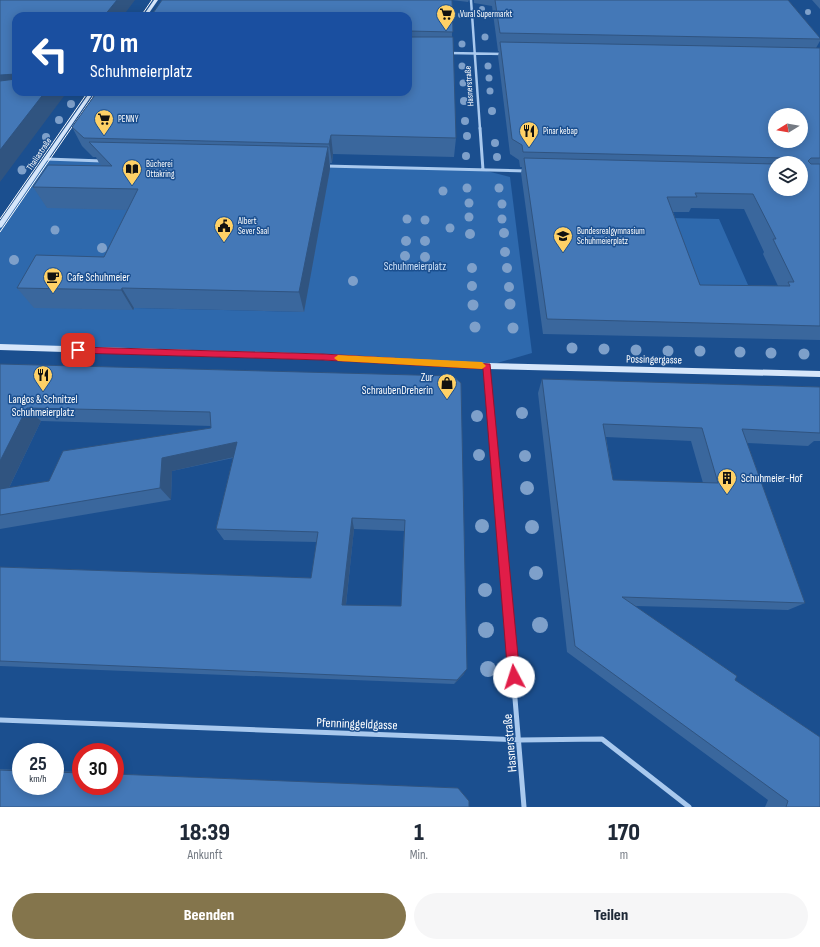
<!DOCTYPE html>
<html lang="de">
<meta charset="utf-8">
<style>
body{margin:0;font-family:"Sofia Sans Condensed",sans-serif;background:#f6f6f7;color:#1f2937;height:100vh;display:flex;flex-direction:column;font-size:15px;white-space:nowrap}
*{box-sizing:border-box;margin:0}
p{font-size:13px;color:#747a83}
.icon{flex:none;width:22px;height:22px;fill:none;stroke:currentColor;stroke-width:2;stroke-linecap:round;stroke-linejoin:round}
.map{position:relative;height:807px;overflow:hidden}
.side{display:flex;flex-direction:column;background:#fff;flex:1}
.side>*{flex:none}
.guide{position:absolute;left:12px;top:12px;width:400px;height:84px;border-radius:12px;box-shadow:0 2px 10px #0003;background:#1a4fa0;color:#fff;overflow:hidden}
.needle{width:26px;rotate:259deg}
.fabs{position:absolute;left:768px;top:108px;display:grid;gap:8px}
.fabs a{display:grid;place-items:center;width:40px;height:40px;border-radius:50%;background:#fff;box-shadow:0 2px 10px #0003;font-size:20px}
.speed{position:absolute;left:12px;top:743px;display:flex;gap:8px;font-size:20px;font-weight:700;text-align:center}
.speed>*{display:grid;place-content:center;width:52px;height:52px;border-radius:50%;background:#fff;box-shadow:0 2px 10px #0003;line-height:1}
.speed small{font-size:10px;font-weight:400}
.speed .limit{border:6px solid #d22;background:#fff;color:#111}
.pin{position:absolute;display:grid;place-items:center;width:34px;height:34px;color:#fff;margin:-17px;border-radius:8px;box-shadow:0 2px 6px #0006}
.me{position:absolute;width:44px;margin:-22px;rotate:355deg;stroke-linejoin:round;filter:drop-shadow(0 0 3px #0008)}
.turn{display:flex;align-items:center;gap:14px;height:84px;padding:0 12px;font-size:18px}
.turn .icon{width:52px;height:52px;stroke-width:2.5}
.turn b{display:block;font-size:28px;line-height:34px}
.eta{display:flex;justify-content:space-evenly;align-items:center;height:68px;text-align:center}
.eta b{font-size:24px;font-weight:800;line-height:28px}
.primary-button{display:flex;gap:8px;margin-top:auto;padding:8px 12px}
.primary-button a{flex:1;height:46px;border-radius:24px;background:#84754c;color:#fff;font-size:16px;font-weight:800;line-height:46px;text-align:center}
.primary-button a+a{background:#f6f6f7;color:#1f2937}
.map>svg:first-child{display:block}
</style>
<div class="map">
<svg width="820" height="807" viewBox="0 0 820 807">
<rect width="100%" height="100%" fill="#1b4f8f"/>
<path fill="#2e69ad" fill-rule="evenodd" d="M46 159 483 170 510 177 532 353 487 366 0 347V226ZM158 211 304 312 134 308 133 310 120 269Z
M672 218 719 219 752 294 699 292Z"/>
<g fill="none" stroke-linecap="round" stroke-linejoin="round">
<path stroke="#a9c9ee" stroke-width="2.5" d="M471 0 480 129
M448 53 504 54"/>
<path stroke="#a9c9ee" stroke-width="3" d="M480 128 483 170
M46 159 103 161
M325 166 527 171"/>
<path stroke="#a9c9ee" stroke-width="4" d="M487 366 500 519"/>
<path stroke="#a9c9ee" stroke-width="5" d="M500 518 524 807
M0 720 520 740 602 739 689 807"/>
<path fill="#d6e6fa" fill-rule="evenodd" d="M154 0H158L147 16H143Z
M90 92H94L2 227 0 228V221Z
M0 344 323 354 487 363 820 371V377L487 369 323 360 0 350Z"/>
<path stroke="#fff" stroke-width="1" d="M141 16 152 0
M0 219 88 92
M0 232 96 92"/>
</g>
<g fill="#7ea0ca">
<circle cx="482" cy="9" r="3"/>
<circle cx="808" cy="12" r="3"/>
<circle cx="461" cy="15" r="3"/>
<circle cx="485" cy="37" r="3.5"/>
<circle cx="462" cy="44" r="3.5"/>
<circle cx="462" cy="66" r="3.5"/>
<circle cx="488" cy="66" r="3.5"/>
<circle cx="489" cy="78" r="3.5"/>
<circle cx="463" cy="83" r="3.5"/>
<circle cx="490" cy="91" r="3.5"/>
<circle cx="464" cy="101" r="4"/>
<circle cx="71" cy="104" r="4"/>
<circle cx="492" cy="111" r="4"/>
<circle cx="59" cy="120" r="4"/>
<circle cx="465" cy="121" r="4"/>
<circle cx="467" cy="136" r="4"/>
<circle cx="46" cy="137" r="4"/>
<circle cx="495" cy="143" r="4"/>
<circle cx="466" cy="156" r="4"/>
<circle cx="497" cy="157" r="4"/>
<circle cx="22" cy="170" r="4.5"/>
<circle cx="467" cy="188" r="4.5"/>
<circle cx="499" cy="188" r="4.5"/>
<circle cx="443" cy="191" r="4.5"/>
<circle cx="469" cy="203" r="4.5"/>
<circle cx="502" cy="204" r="4.5"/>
<circle cx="469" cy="217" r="4.5"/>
<circle cx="407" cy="219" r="4.5"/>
<circle cx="502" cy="219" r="4.5"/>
<circle cx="425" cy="220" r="4.5"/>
<circle cx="450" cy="228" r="4.5"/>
<circle cx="55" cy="230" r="4.5"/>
<circle cx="504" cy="233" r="5"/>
<circle cx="470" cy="234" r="5"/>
<circle cx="406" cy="241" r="5"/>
<circle cx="425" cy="241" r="5"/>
<circle cx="102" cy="248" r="5"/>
<circle cx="505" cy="252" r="5"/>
<circle cx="405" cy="256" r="5"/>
<circle cx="425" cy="257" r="5"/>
<circle cx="14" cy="260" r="5"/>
<circle cx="472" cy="268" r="5"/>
<circle cx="507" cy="268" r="5"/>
<circle cx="353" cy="281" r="5"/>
<circle cx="472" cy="286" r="5"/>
<circle cx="509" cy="287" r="5"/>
<circle cx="510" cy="304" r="5.5"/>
<circle cx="473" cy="305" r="5.5"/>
<circle cx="475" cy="327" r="5.5"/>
<circle cx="513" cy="328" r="5.5"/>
<circle cx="572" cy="348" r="5.5"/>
<circle cx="604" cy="349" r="5.5"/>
<circle cx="636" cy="350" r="5.5"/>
<circle cx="668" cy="351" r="5.5"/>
<circle cx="700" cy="351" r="5.5"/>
<circle cx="740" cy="352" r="5.5"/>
<circle cx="771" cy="353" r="5.5"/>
<circle cx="804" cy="354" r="5.5"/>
<circle cx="522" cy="413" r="6"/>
<circle cx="477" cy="416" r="6"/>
<circle cx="479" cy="455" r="6"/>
<circle cx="525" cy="456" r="6"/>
<circle cx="527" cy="488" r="7"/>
<circle cx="482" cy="526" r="7"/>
<circle cx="532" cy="527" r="7"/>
<circle cx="536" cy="573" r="7"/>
<circle cx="485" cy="590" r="7"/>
<circle cx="540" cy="625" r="8"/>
<circle cx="486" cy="630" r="8"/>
<circle cx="488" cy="669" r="8"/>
</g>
<path fill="#3a679d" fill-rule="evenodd" d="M162 0H469L468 2 452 0V37L456 138 454 157 333 154 332 163H330V169L304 312 134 308 133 310 34 308 17 288 104 257 127 210 47 208 33 187 102 166 99 163 96 157H93L82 146 72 127Z
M474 0H788L820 38V41L816 48H820V340L543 334 521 173 522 167H520L519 160 510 154 498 56 499 51H498L492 6 474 3ZM775 163H801L775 189ZM691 208 744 209 764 252 763 254 778 286 700 285 673 212H689Z
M812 0H820V9Z
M0 364 453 376 464 674 454 684 0 666V567L311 578 317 542 224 540 216 529 233 458 172 471 171 500 0 529ZM41 421 211 426V428L49 481 9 488ZM354 529 404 531 401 606 346 605Z
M542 379 820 387V441H814L808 446 747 443 805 603 788 610 635 606 735 680 820 807H765L768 800 567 652 538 393ZM606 437 691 441 703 483 613 480Z
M0 769 21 770V786H55V771L81 772V786H115V774L458 788 0 807Z"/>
<path fill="#305480" d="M117 0H135L123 16H104Z
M16 74V91L0 93V75Z
M45 92H67L0 182V150Z
M331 135 333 154 332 163 329 144Z
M328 147 330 169 304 312 299 292Z
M122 288 134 308 133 310 121 290Z
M27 408 41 421 5 496 0 493V461Z
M237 442 243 455 172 471 171 500 160 488 162 458Z
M352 518 354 529 345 613 342 605Z
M467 669 464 674 454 684 457 680Z"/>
<path fill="#4478b7" stroke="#305480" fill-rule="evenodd" d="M0 0H117L104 16H16V74L0 75Z
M162 0H452L453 32 408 31V16H151Z
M495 0H788L820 38V39L500 33Z
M408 37H453L456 138 331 135 329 144 84 138 72 127 97 92H408Z
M500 42 820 48V158H811L808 161 811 164H820V326L547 319 524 158 775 164V189H801V163H785L787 161 784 158 523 152 522 145 512 139ZM775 115H801V141H775ZM695 193 753 194 776 239H773L794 282H788L790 286 700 285 667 197H697Z
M16 79V92H45L0 150V81Z
M89 142 328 147 299 292 122 288 121 290 17 288 36 255 104 257 138 189 33 187 48 165 112 166Z
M0 364 453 376 461 383 467 669 457 680 0 661V567L311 578 318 532 216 529 237 442 162 458 160 488 0 515V489L49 481 63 451 211 428 210 412 27 408 0 461ZM352 518 405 520 401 606 342 605Z
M542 379 820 387V433L742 429 805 603 622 597 737 676 735 680 820 737V807H786L788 801 575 646ZM603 424 702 428 718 483 613 480Z
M0 770 21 771V786H55V772L81 773V786H115V774L458 788 469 801V807H0Z"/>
<path fill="#e11d48" stroke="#92132f" d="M78 347 323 354 490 364 520 677 518 681 514 683 510 681 508 677 483 369 323 360 78 353 74 350Z"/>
<path fill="#f59e0b" d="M338 355 482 362 486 366 482 369 338 361 334 358Z"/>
<defs>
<g id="supermarket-pin" transform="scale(1)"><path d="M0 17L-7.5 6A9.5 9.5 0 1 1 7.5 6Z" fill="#ffd166" stroke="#1b4f8f"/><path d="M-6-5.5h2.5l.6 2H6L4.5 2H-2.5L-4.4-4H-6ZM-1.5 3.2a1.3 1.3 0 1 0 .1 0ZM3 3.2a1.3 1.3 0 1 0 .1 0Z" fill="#111"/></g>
<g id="restaurant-pin" transform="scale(1)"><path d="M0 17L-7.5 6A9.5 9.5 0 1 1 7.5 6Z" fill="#ffd166" stroke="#1b4f8f"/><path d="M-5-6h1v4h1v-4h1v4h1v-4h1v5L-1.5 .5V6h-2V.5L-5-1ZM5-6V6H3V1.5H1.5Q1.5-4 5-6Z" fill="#111"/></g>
<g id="library-pin" transform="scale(1)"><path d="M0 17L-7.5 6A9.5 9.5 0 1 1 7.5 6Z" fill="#ffd166" stroke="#1b4f8f"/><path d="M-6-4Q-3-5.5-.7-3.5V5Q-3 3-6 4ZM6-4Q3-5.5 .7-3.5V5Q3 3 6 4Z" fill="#111"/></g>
<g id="civic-pin" transform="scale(1)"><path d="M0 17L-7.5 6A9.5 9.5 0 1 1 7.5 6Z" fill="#ffd166" stroke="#1b4f8f"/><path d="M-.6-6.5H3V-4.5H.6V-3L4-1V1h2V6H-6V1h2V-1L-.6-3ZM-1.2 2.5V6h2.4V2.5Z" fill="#111"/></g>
<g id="school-pin" transform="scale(1)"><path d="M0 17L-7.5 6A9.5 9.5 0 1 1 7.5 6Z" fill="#ffd166" stroke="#1b4f8f"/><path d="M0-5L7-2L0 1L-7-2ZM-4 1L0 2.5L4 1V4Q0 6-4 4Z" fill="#111"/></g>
<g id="cafe-pin" transform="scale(1)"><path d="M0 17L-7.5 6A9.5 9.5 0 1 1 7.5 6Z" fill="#ffd166" stroke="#1b4f8f"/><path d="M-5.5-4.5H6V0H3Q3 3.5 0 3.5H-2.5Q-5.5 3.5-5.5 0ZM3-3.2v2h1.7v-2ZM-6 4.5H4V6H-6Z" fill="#111"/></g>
<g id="shop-pin" transform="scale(1)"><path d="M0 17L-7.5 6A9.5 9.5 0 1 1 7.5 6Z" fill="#ffd166" stroke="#1b4f8f"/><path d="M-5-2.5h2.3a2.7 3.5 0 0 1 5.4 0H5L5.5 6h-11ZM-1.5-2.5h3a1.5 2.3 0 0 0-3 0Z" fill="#111"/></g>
<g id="building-pin" transform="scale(1)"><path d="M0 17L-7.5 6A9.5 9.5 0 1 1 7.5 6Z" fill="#ffd166" stroke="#1b4f8f"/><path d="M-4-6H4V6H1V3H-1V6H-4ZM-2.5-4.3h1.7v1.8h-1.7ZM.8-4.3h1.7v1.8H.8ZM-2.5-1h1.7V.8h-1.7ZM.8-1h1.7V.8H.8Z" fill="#111"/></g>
</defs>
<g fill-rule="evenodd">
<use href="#supermarket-pin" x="446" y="14"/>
<use href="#supermarket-pin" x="104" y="119"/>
<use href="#restaurant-pin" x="529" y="131"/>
<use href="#library-pin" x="132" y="169"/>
<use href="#civic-pin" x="224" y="226"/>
<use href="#school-pin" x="563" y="236"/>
<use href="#cafe-pin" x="53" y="277"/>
<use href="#restaurant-pin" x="43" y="375"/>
<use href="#shop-pin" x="447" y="383"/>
<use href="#building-pin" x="727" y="478"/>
</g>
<g text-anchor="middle" stroke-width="3" stroke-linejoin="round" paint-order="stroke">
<g font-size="9" fill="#fff" stroke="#1b4f8f" text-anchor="start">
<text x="460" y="17">Vural Supermarkt</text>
<text x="118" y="122">PENNY</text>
<text x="543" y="134">Pinar kebap</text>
<text x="146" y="167">Bücherei<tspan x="146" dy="10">Ottakring</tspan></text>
<text x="238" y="224">Albert<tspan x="238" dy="10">Sever Saal</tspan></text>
<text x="577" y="234">Bundesrealgymnasium<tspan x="577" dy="10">Schuhmeierplatz</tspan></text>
</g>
<g font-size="9" fill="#fff" stroke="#1b4f8f">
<text transform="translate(469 86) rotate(-94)" y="3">Hasnerstraße</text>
<text transform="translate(39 154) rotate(-56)" y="3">Thaliastraße</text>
</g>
<g font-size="11" fill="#cfe3fa" stroke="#1b4f8f">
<text x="415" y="270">Schuhmeierplatz</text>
</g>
<g font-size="11" fill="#fff" stroke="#1b4f8f" text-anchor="start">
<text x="67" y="281">Cafe Schuhmeier</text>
<text x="433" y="381" text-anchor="end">Zur<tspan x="433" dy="13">SchraubenDreherin</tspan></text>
<text x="43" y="403" text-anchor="middle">Langos &amp; Schnitzel<tspan x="43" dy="13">Schuhmeierplatz</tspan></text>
<text x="741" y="482">Schuhmeier-Hof</text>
</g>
<g font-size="11" fill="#fff" stroke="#1b4f8f">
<text transform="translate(654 359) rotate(1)" y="4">Possingergasse</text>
</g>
<g font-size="13" fill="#fff" stroke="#1b4f8f">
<text transform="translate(357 723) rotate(2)" y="5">Pfenninggeldgasse</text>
<text transform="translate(509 743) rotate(-95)" y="5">Hasnerstraße</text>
</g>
</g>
</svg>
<div class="fabs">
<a><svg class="needle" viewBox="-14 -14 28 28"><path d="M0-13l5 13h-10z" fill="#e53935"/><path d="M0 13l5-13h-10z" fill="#747a83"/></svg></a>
<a><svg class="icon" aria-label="layers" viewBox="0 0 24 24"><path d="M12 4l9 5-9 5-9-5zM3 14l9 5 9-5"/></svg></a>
</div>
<div class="speed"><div>25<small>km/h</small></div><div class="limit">30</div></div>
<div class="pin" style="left:78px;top:350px;background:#d93025"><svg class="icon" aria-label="arrive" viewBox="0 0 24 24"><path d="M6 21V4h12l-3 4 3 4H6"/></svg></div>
<svg class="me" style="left:514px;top:677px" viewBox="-20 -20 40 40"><circle r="19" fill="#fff"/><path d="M0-13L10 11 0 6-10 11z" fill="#e11d48"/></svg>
<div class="guide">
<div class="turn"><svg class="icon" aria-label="left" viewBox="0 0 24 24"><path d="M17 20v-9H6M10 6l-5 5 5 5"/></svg><div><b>70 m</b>Schuhmeierplatz</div></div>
</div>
</div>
<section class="side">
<div class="eta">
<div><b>18:39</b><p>Ankunft</p></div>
<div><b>1</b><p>Min.</p></div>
<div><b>170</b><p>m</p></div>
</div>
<div class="primary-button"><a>Beenden</a><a>Teilen</a></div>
</section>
